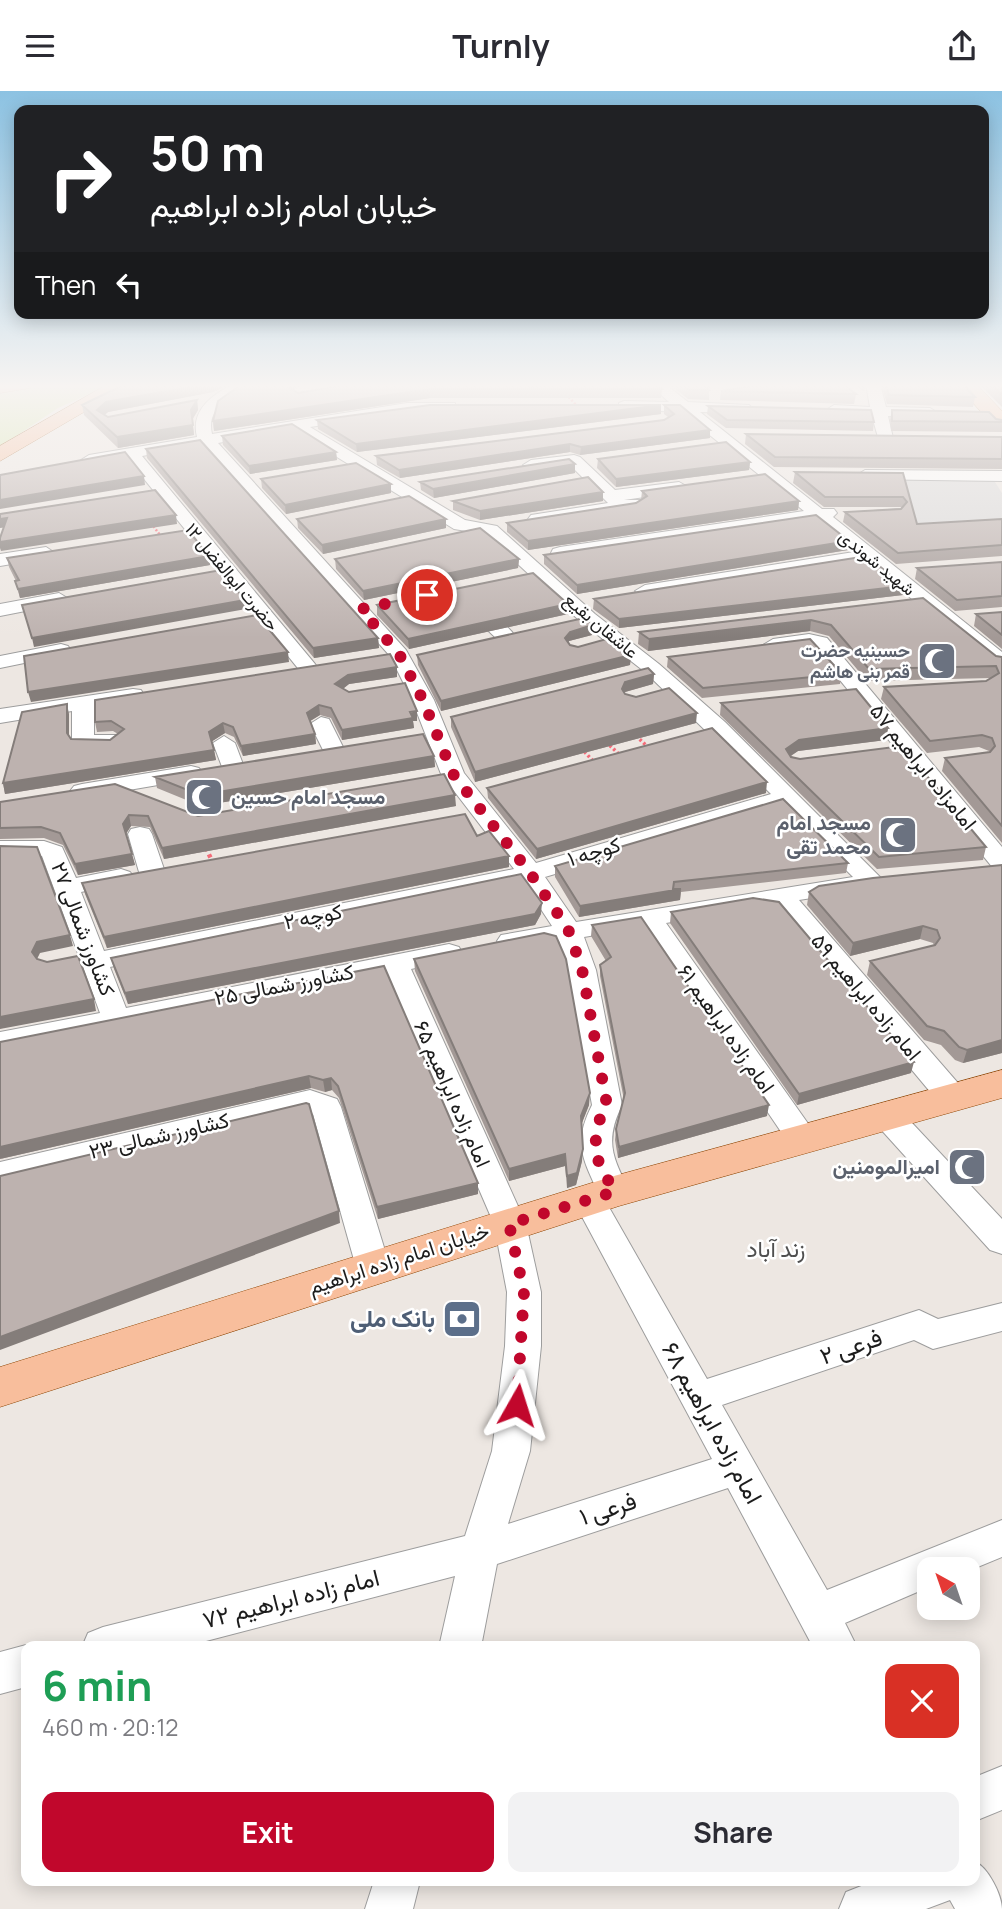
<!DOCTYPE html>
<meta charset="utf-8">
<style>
body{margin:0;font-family:Manrope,Vazirmatn,sans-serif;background:#f2f2f3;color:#2b2b33;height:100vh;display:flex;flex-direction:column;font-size:26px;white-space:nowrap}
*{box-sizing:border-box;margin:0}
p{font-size:23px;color:#7c7c81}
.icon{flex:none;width:38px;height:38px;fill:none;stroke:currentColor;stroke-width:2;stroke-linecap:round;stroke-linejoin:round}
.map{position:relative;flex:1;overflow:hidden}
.details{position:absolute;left:21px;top:1550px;width:959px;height:245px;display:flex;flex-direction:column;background:#fff;border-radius:14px;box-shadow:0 4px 18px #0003}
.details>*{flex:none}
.banner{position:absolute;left:14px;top:14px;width:975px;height:214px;border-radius:14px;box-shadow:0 4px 18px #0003;background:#202124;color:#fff;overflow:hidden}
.needle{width:46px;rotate:320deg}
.fabs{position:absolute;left:917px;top:1466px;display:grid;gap:14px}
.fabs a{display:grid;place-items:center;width:63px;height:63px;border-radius:14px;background:#fff;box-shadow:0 4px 18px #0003;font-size:35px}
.pin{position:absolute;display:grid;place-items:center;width:60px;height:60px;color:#fff;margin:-30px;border:4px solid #fff;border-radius:50%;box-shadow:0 2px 7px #0007}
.me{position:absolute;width:77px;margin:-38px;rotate:6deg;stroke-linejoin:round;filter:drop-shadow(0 0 5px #0008)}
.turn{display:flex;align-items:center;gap:24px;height:147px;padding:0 21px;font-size:32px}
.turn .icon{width:91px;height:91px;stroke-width:2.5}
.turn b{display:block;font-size:49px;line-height:60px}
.then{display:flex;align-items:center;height:66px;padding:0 21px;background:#0003;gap:14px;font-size:26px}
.round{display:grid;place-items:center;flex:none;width:74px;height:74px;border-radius:14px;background:#f2f2f3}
.headline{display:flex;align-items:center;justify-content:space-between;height:119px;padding:0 21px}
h1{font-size:42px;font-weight:700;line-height:52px;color:#1e9e55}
.cta{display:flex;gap:14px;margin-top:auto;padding:14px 21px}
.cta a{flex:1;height:80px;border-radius:14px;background:#c1072c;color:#fff;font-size:28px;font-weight:700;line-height:80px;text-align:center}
.cta a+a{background:#f2f2f3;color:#2b2b33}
header{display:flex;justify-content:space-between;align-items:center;height:91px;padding:0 21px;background:#fff;font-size:32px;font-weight:700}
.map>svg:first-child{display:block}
</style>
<header><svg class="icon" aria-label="menu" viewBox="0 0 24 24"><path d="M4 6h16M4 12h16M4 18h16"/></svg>Turnly<svg class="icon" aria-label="share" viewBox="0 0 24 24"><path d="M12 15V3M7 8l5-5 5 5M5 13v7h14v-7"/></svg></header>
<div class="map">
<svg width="1002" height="1818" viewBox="0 0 1002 1818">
<rect width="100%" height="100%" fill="#ede7e2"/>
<path fill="#dad9d9" d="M900 388H993L1002 402V439L914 444Z"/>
<path fill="#d3e6a9" d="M43 293H111L58 317 0 356V298Z"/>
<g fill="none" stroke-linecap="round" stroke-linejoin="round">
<g stroke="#9d9d9d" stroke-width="2">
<path id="minor" d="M234 293H253C237 309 205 312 212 343L407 312H455V318L450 320 407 322 310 336 465 429 497 435 595 523 659 573 725 631 883 789 879 794 862 795 850 801 799 809 964 999 968 1007 964 1015 953 1018 942 1015 774 814 666 832 814 1041 818 1049 814 1057 803 1060 792 1057 642 836 584 846 596 879 622 1014C604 1051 613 1067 630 1101L625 1110 614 1113 606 1111 707 1288 919 1219 938 1228 1002 1212V1240L933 1258 914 1249 722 1314 827 1499 1002 1429V1466L968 1480 929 1479V1496L845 1532 857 1556H813L728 1397 497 1473 481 1556H439L455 1485 183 1556H82L88 1542 103 1536 465 1445 492 1360 505 1255 507 1201 494 1133 386 883 0 961V941L100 922 42 765 0 764V750H44L62 756 76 787 121 778 130 781 134 786 130 791 81 801 104 860 514 778 441 683 412 609 390 565 202 355 142 365 315 573 318 577 315 581H301L127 367 89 374 81 369 89 364 197 346C190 319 213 303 234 293ZM293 339 454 438 485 443 581 531 645 581 771 703 536 772 464 682 434 609 406 559 218 352ZM782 715 853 786 576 831 545 786ZM523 791 552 835 501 844 497 850 501 856 510 858 559 850 568 879 592 1014C574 1050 581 1065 597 1099L589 1097 578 1100 573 1109 712 1368 508 1433 530 1360 541 1255V1201L526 1133 411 878 459 868 462 862 459 856 449 853 126 917 110 876Z
M649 293H665L688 311 749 314 752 317 744 322 700 321 822 418H834L837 422 833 426 1002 561V577L995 575 866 471 645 506 635 500 645 494 854 461 815 429 560 468 553 466 551 462 553 458 560 456 804 420 681 321 619 318V312L624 310 669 311Z
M866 293H880L886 316 930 317 938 322 930 327 888 325 893 347 885 352 879 350 872 325 834 324 826 319 834 314 870 316Z
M574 364 580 366 615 399 679 391 688 396 679 401 624 409H641L644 413 635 418 531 432 528 428 531 424 608 412 570 374 531 379 523 374 531 369Z
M865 379 1002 380V390L859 388 857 384Z
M46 456 55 462 53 466 0 475V463Z
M59 502 69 508 66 512 0 525V513Z
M488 524C498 527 509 536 515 545L512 549H498L478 530 481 526Z
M809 543 827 547 1002 756V780L993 777 813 556 773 560 763 554 773 548Z
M61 553 68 555 71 559 68 563 0 577V565Z
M133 598 141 599 144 604 141 609 94 617V644H120L123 649 120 654 83 659 75 657 72 652V620L0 632V618Z
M321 626 329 628 345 660 342 665 334 667 326 665 310 633Z
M224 645 235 652 244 676 240 681H224L213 652Z
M191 675 199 677 203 682 199 687 82 707 74 705 70 700 74 695 82 693Z
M140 736 149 738 152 743 165 781 161 786H143L139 781 128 743 131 738Z
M310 999 337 1008 341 1016 390 1176 385 1185 373 1189 361 1185 356 1176 313 1023 308 1021 0 1095V1071Z
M887 1014 898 1017 1002 1128V1163L990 1159 876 1033 872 1025 876 1017Z
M26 1554 30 1556H26V1596L0 1603V1561Z
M1002 1675V1719L975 1730V1686Z
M975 1771C988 1776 1002 1804 1002 1818H955L950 1809 926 1818H839L846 1801 874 1790H975Z
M374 1790H420L413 1818H365Z"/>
</g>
<g stroke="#8f4605" stroke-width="1">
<path id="major" d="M0 293H33L30 297 0 302Z
M108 293H132L0 370V355Z
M956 293H976L1002 320V338L995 336Z
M1002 979V1007L619 1115 0 1316V1276L614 1085Z"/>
</g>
<path stroke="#f46c79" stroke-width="2.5" stroke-dasharray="2 2" stroke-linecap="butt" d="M566 303 577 315
M151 432 160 444"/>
<path stroke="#f46c79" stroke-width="3.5" stroke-dasharray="2.5 2.5" stroke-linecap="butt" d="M636 645 648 656
M606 651 620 664
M581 657 594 671"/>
<path stroke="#f46c79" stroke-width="4.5" stroke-dasharray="3.5 3.5" stroke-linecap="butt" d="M206 757 212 770"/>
<use href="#minor" fill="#fff" fill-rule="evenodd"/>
<use href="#major" fill="#f8be9c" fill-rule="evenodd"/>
</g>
<path fill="#a39996" d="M125 293H230L213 301 108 321 104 324 108 326 197 309 198 319 192 329 194 344 118 357 84 324 82 314Z
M350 293H529L527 294 530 296 662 298 661 307H430L214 340 213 330 298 296 293 299 298 302Z
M669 293H753L712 295 708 298 709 299V309L688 308Z
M853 293H866L864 300Z
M881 293H963L975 306 973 316 887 313Z
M979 293H1002V316Z
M721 300 856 303 854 313 720 309Z
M661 314V323L357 361 318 338 317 329Z
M664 314 710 347 580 364 570 361 400 387 377 374 376 365 664 329 668 326 664 323Z
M708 315 874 331 873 340 726 337 707 323Z
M892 319 1002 329V341L891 340 890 329Z
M746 343 1002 346V378L774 376 745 353Z
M222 345 336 361 337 369 250 383 223 354Z
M146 358 378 547 379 557 314 567 147 367Z
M598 368 750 371 749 379 616 396 597 377Z
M575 373V382L434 407 421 399 420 391Z
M795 381 903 382 917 433 1002 428V465L896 473 843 431 845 421 902 417 901 416H824L793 392Z
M261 388 391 402 286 423 262 397Z
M642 400 799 410 798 419 528 459 507 441V432L636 412 641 409Z
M453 410H603L480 429 453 419Z
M297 428 446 437 323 463 298 437Z
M849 450 848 459 577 503 544 473V464Z
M209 465 210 474 20 507 15 490H16L9 476 7 467Z
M335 468H519L518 477 364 509 336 478Z
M1002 471V516L955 520 915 488 917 477Z
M904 495 903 504 619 537 593 518 594 508Z
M923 507 996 565 1002 566V752L942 680 945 667 990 661 989 660 979 656 927 662 881 608 884 596 986 590 991 587 867 590 829 545 810 540 648 560 638 553 639 541Z
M377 514 568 523 409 558 377 524Z
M1002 521V558L974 535 976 523Z
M593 534 592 544 569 550 568 552 570 554 631 564 630 574 441 620 418 574 417 564Z
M668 566 842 583 840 593 702 607 667 576Z
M397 576V586L349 593 343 598 417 630H413L414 637 342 649 331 627 320 624 310 630 315 643 316 653 243 665 234 646 225 642 212 650 216 669 5 703 3 692 69 623V646L71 648 110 649 118 643 113 640 97 641 95 631Z
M654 583 653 593 625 601V603L696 632 475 691 451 636V626Z
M721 612 888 637 886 649 798 660 791 665 986 756 983 769 877 778 720 624Z
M434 665 435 676 201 715 157 697 155 686Z
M487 697 766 702 536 768 488 707Z
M0 711 198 725 456 715 164 768 150 736 131 735 126 743 135 774 78 784 63 754 44 747 0 748Z
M477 745 509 776 107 857 85 803 82 792Z
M848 772 846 782 681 801 680 809 579 826 555 786V775Z
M1002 774V962L963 972 955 969 941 954 924 949 867 884 870 870 934 854 933 852 920 848 850 865 807 814 809 801Z
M671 821 911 982 797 1014 670 832Z
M541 823 535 834 128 913 114 878 111 867Z
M592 834 767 1025 618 1067 615 1049 616 1038 624 1009 600 885V874L606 870 591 845Z
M414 868 589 1014 581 1034 582 1070 576 1094 567 1097 565 1075 509 1090 415 880Z
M384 875 478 1092V1103L378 1128 339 1007 332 999 325 1001 311 997 0 1068Z"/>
<path fill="#847d7a" d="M207 293H230L213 301 108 321 99 329 97 319 106 311Z
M288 293H322L298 296 289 302Z
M702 293H712V295L706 299Z
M430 298V307L214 340 213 330Z
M197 309 198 319 192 329 191 319Z
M661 314V323L357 361 356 353Z
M193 334 194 344 118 357 117 346Z
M710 339V347L580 364 581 356Z
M570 353V361L400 387 399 379Z
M336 361 337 369 250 383 249 375Z
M750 371 749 379 616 396V388Z
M575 373V382L434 407 433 398Z
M144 385 145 394 0 418V409Z
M391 393V402L286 423 285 414Z
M603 401V410L480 429V420Z
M799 410 798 419 528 459V450Z
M176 424 177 433 1 460 0 457V451Z
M7 427 9 436 0 437V428Z
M446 428V437L323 463 322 454Z
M849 450 848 459 577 503V494Z
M209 465 210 474 20 507 18 498Z
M519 468 518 477 364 509 363 500Z
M904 495 903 504 619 537V528Z
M245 509 246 518 34 556 32 547Z
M568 513V523L409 558 408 548Z
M811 529 810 540 648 560 649 548Z
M593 534 592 544 569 550 564 557 565 547 570 541Z
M378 547 379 557 314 567 313 557Z
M288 561 289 571 31 611 28 601Z
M631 564 630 574 441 620V610Z
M397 576V586L349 593 336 603 335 593 348 584Z
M654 583 653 593 625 601 622 608V598L625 591Z
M67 613 69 623V652L67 642Z
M319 614 320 624 307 632V622Z
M417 620V630H413L414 637 342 649V639Z
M697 622 696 632 475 691V681Z
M223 632 225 642 211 651 209 641Z
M888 637 886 649 798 660 784 669 786 658 799 649Z
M315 643 316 653 243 665 241 655Z
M214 659 216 669 5 703 3 692Z
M434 665 435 676 201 715 200 704Z
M767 691 766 702 536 768 537 758Z
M455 704 456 715 164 768 162 757Z
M129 724 131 735 125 744 123 733Z
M132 763 135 774 78 784 75 773Z
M509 765V776L107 857 104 846Z
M681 798 680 809 579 826 580 815Z
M542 812 541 823 535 834 128 913 125 902Z
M923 835 920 848 850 865 853 852Z
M70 844 73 855 40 862 35 872 32 861 37 851Z
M94 908 96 920 0 938V926Z
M1002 949V962L963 972 967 959Z
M914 971 911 982 797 1014 799 1003Z
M309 985 311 997 0 1068V1056Z
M331 987 332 999 325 1001 323 989Z
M590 1002 589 1014 580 1037 581 1025Z
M769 1014 767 1025 618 1067 619 1056Z
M583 1058 582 1070 576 1094 567 1097V1085Z
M565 1063V1075L509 1090V1078Z
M478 1092V1103L378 1128 377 1116Z
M339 1120 340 1132 0 1259V1246Z"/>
<path fill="#bdb2af" stroke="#847d7a" stroke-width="2" d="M125 293H207L106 311 97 319 108 326 197 309 191 319 193 334 117 346 82 314Z
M242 293H288V297L298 302 350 293H525L530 296 563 293H656L662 298H430L213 330 218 310Z
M681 293H703L709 299H689Z
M765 293H843L856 303 721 300Z
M885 293H963L975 306 889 304Z
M991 293H1002V304Z
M430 314H661L356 353 317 329Z
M664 314H680L710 339 581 356 570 353 399 379 376 365 664 329 674 323Z
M708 315 871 319 874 331 727 329Z
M892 319 989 321 996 328 1002 329V331L892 330Z
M292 333 336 361 249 375 222 345Z
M746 343 1002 346V368L775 366Z
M200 349 378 547 313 557 146 358Z
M726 351 750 371 616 388 598 368Z
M125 361 144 385 0 409V384Z
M569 368 575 373 433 398 420 391Z
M356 372 391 393 285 414 261 388Z
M795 381 903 382 917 433 1002 428V454L898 462 845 421 901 418 907 411 903 406H825Z
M765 383 799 410 528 450 507 432 636 412 647 405 642 400Z
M588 386 603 401 480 420 453 410Z
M155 399 176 424 0 451V447L7 427 0 428V423Z
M409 405 446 428 322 454 297 428Z
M816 424 849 450 577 494 544 464Z
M480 437 519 468 363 500 335 468Z
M188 439 209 465 18 498 15 490 19 489 7 467Z
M867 465 904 495 619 528 594 508Z
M1002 471V505L957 509 917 477Z
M221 479 245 509 32 547 22 514Z
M533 482 568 513 408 548 377 514Z
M923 507 996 565 1002 566V735L945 667 990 661 995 655 992 647 982 644 930 650 884 596 986 590 999 582 996 575 869 578 831 534 811 529 649 548 639 541Z
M1002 521V544L976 523Z
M257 524 288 561 28 601 24 565Z
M584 527 593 534 570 541 565 547 570 554 578 556 610 547 631 564 441 610 417 564Z
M810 548 842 583 703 597 668 566Z
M390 563 397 576 348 584 335 593 349 601 405 592 417 620 410 621 413 627 342 639 331 617 319 614 307 622 315 643 241 655 233 636 223 632 209 641 214 659 3 692 22 621 67 613V642L71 648 110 649 124 638 111 630 95 631V609Z
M648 577 654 583 625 591 622 598 625 603 636 606 669 597 697 622 475 681 451 626Z
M856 598 888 637 799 649 786 658 791 666 800 668 902 655 986 756 879 766 721 612Z
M712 637 767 691 537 758 487 697Z
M423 643 434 665 200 704 155 686Z
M444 683 455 704 162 757 148 725 129 724 123 733 132 763 75 773 60 742 41 736 0 737V711L115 693 198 725Z
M783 708 848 772 674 791 673 798H681L580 815 555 775Z
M465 723 477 745 489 740 509 765 104 846 82 792Z
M0 755 37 756 70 844 37 851 32 861 37 868 47 871 78 865 94 908 0 926Z
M1002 774V949L967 959 959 956 944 940 927 935 870 870 935 854 940 847 937 839 923 835 853 852 809 801 819 795 873 787Z
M521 783 542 812 535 823 125 902 111 867Z
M753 807 779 811 914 971 799 1003 671 821Z
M641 826 769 1014 619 1056 616 1038 625 1002 600 874 611 866 592 834Z
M544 842 556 845 566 868 590 1002 581 1025 583 1058 577 1082 567 1085 565 1063 509 1078 414 868Z
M384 875 478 1092 377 1116 338 995 331 987 323 989 309 985 0 1056V951Z
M306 1012 309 1013 339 1120 0 1246V1085Z"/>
<linearGradient id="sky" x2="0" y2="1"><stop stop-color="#8cc2e2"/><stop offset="0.54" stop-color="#f7f4f2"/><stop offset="1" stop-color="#f7f4f2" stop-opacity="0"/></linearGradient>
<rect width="1002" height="547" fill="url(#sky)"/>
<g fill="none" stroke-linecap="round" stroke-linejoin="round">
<path stroke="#c1072c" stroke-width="12" stroke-dasharray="0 21.6" d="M427 504 361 518 399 563 423 609 453 683 530 782 568 838 582 878 607 1014 599 1030 594 1061 614 1101 509 1133 524 1201 517 1314"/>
</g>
<defs>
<g id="mosque-square" transform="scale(2.0125)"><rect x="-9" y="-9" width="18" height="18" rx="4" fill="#6b7280" stroke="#fff"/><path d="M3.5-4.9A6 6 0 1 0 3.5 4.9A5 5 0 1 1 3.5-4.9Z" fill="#fff"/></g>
<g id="bank-square" transform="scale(2.0125)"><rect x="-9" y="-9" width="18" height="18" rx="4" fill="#5c6f8a" stroke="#fff"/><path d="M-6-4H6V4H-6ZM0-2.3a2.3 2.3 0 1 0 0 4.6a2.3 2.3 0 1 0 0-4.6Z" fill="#fff"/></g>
</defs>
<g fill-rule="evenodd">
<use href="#mosque-square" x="937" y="570"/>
<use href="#mosque-square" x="204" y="706"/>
<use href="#mosque-square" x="898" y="744"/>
<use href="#mosque-square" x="967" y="1076"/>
<use href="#bank-square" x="462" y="1228"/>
</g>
<g text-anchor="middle" stroke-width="5" stroke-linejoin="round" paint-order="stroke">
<g font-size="18" fill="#1c1c1c" stroke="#fff">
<text transform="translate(877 472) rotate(39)" y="6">شهید شوندی</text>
<text transform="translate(232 486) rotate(50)" y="6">حضرت ابوالفضل ۱۲</text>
<text transform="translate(601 535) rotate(40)" y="6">عاشقان بقیع</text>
</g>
<g font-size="18" font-weight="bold" fill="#5b616d" stroke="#fff" text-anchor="end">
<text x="910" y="566">حسینیه حضرت<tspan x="910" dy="21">قمر بنی هاشم</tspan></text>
</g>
<g font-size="21" fill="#1c1c1c" stroke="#fff">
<text transform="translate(923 676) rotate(51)" y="7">امامزاده ابراهیم ۵۷</text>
<text transform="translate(594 761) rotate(-17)" y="7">کوچه ۱</text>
<text transform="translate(313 826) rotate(-11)" y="7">کوچه ۲</text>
<text transform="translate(83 838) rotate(69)" y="7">کشاورز شمالی ۲۷</text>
<text transform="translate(284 894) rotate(-11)" y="7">کشاورز شمالی ۲۵</text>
<text transform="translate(866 906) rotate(50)" y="7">امام زاده ابراهیم ۵۹</text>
<text transform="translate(726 938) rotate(55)" y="7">امام زاده ابراهیم ۶۱</text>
<text transform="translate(452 1003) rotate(66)" y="7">امام زاده ابراهیم ۶۵</text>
<text transform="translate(159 1045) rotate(-13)" y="7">کشاورز شمالی ۲۳</text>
<text transform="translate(399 1168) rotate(-18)" y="7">خیابان امام زاده ابراهیم</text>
</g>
<g font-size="21" font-weight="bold" fill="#5b616d" stroke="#fff" text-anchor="end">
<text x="231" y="713" text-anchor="start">مسجد امام حسین</text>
<text x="871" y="739">مسجد امام<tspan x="871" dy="24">محمد تقی</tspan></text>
<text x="940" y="1083">امیرالمومنین</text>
</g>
<g font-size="23" fill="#4f4f4f" stroke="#fff">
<text x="776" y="1166">زند آباد</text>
</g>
<g font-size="24" font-weight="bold" fill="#4e5e75" stroke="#fff" text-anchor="end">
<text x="435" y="1236">بانک ملی</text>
</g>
<g font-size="24" fill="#1c1c1c" stroke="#fff">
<text transform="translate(851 1256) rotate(-19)" y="8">فرعی ۲</text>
<text transform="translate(712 1332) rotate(61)" y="8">امام زاده ابراهیم ۶۸</text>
<text transform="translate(608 1418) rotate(-18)" y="8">فرعی ۱</text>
<text transform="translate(291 1508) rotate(-14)" y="8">امام زاده ابراهیم ۷۲</text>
</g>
</g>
</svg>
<div class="fabs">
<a><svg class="needle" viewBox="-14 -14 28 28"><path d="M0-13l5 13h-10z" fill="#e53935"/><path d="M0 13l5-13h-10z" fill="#7c7c81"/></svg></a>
</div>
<div class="pin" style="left:427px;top:504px;background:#d93025"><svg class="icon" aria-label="arrive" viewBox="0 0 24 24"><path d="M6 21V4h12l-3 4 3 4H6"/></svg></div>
<svg class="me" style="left:517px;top:1314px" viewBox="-20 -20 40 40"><path d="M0-17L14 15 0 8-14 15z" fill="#c1072c" stroke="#fff" stroke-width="4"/></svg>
<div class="banner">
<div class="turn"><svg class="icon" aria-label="right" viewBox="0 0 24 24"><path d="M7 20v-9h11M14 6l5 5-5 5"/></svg><div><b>50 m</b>خیابان امام زاده ابراهیم</div></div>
<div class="then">Then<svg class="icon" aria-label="left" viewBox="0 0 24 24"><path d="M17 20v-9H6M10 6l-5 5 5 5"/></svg></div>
</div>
<section class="details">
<div class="headline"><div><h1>6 min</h1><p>460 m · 20:12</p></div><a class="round" style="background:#d93025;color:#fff"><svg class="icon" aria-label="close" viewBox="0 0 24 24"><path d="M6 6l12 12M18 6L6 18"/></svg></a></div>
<div class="cta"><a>Exit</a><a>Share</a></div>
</section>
</div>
